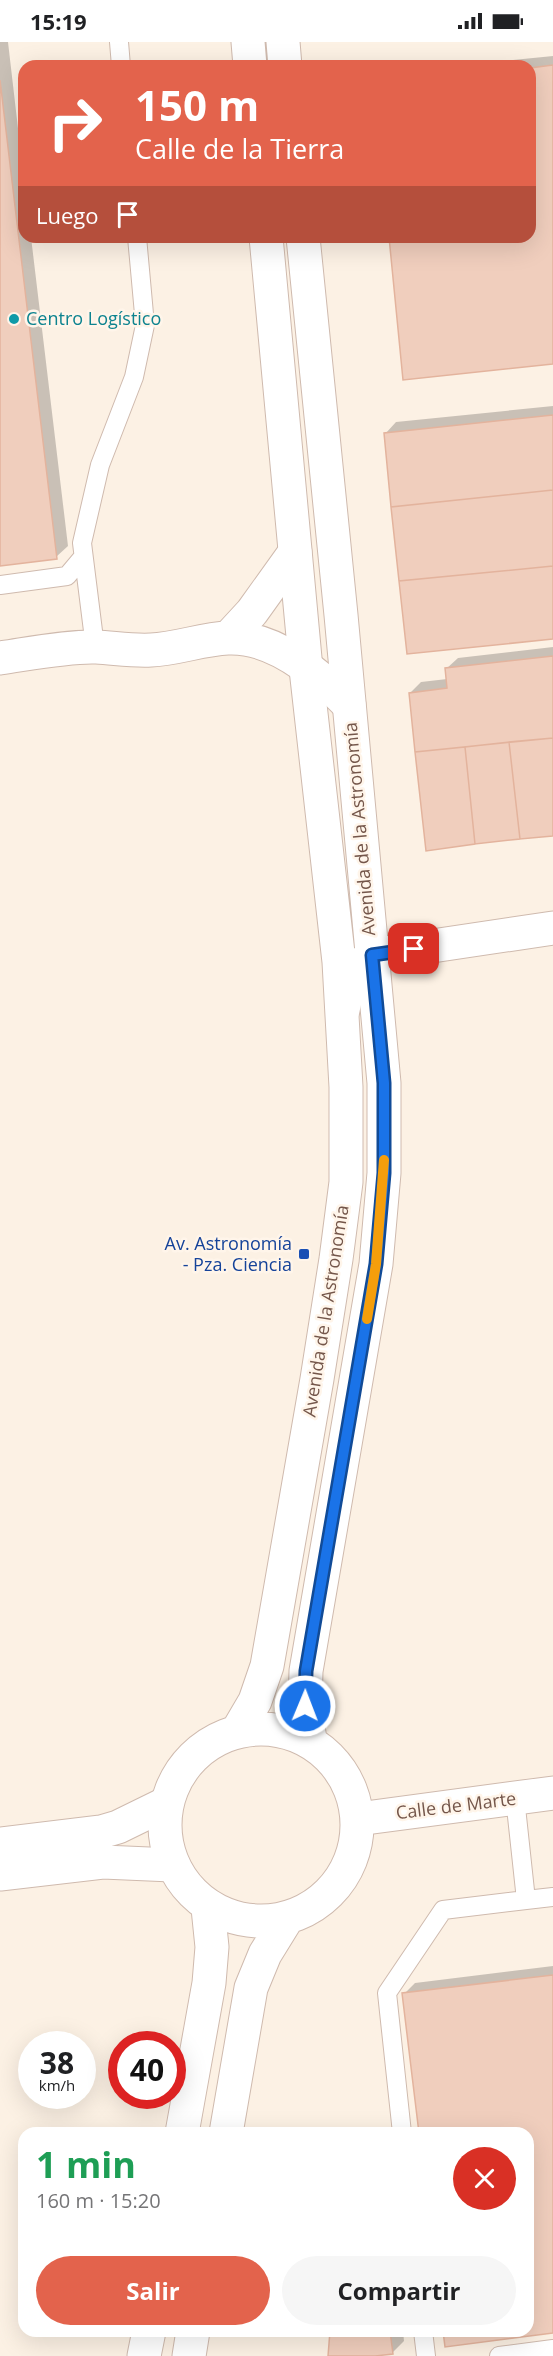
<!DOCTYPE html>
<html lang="es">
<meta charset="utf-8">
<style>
body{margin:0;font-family:"Open Sans",sans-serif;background:#f6f6f6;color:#202124;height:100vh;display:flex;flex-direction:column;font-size:22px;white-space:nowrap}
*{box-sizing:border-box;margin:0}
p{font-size:20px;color:#757577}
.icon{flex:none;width:33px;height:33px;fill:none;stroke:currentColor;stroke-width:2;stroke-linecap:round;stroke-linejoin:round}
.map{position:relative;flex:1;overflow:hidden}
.side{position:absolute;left:18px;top:2085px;width:516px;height:210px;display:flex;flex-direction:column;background:#fff;border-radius:18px;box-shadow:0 6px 24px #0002}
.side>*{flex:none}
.hud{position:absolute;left:18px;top:18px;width:518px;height:183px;border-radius:18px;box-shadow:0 6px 24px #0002;background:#e3634c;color:#fff;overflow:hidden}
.speed{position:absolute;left:18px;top:1989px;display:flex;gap:12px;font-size:30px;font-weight:700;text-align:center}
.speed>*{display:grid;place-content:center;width:78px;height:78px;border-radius:50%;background:#fff;box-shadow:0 6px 24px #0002;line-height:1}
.speed small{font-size:15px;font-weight:400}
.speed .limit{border:9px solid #d22;background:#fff;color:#111}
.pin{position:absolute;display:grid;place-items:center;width:51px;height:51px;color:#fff;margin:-26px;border-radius:12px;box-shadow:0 3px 9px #0006}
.me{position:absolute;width:66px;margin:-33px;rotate:1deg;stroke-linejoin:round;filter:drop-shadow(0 0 4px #0008)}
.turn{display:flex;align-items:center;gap:21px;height:126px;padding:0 18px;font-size:27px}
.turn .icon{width:78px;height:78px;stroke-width:2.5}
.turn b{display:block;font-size:42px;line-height:51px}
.then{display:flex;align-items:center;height:57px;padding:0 18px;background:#0003;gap:12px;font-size:22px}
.round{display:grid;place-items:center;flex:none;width:63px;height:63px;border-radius:32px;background:#f6f6f6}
.summary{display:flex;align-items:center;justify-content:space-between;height:102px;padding:0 18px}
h1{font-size:36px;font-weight:700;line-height:45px;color:#1e9e55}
.primary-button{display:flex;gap:12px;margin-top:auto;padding:12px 18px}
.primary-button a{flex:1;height:69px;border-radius:36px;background:#e3634c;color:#fff;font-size:24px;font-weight:700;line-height:69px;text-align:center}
.primary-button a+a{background:#f6f6f6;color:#202124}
.status{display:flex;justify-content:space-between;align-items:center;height:42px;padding:0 30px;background:#fff;direction:ltr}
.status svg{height:16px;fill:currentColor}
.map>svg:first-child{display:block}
</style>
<div class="status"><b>15:19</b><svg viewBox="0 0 49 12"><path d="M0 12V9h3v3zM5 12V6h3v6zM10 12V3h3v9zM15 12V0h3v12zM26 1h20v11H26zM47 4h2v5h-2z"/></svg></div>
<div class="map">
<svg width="553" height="2314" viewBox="0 0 553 2314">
<rect width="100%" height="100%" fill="#fcf1e4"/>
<path fill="#0003" d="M0 0H8L24 138V195H31L68 504 56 515 0 522Z
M553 14V321L390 195H530V24H455Z
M553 364V595L385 392 396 380Z
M553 605V792L427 807 410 651 421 640 447 637 446 627 458 616Z
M553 1924V2290L445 2289H528V2091H421L404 1952 415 1941Z
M332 2289H403L404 2299 393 2310 364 2314H330Z"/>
<path fill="#f0cebd" stroke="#e3b39d" stroke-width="1.5" d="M553 23V322L403 338 389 195H530V26Z
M0 38 57 517 0 524Z
M553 373V448L391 465 384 391Z
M553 448V524L399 539 391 465Z
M553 524V597L407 612 399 539Z
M553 614V696L415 710 409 651 447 646 445 626Z
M553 696V794L520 797 509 700Z
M509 700 520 797 475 802 465 705Z
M465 705 475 802 426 809 415 710Z
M553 1933V2291L445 2305 443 2289H528V2091H419L402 1951Z
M330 2289H390L393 2312 375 2314H328Z"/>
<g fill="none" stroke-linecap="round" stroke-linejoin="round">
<g stroke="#cfbaae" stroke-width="20">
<path id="service" d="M119 0 121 24
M0 543 67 534 83 515
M95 605 82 501 100 423 134 335 145 283 137 195
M515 1756 526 1858 553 1855
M402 2091 387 1951 443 1868 526 1858
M423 2289 426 2314
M499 2314 553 2307"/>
</g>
<g stroke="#cfbaae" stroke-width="35">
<path id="minor" d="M228 596 252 570 295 510
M0 616C28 612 68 604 96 605 115 606 132 609 151 608 177 607 202 597 228 596 274 594 319 632 349 663
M343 968C348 943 350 930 372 913L553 886
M358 1777 553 1751
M0 1802 101 1790 118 1785 165 1762
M0 1832 103 1820 172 1823"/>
</g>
<g stroke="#cfbaae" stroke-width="35">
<path id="tertiary" d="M248 0 250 24
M283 0 285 24
M303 195 341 573 384 1041V1131L376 1222 306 1629 305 1664 310 1698
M165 1783a96 96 0 1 1 192 0a96 96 0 1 1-192 0Z
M238 1688 255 1659 267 1624 317 1337 336 1217 346 1140V1045L339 920 306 627 266 195
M182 2091 209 1941 212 1905 208 1866
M226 2091 251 1946 265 1912 286 1878
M144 2314 149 2289
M189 2314 193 2289"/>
</g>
<use href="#service" stroke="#fff" stroke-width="18"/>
<use href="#minor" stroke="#fff" stroke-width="33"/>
<use href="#tertiary" stroke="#fff" stroke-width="33"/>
</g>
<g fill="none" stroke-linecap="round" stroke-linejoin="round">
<g stroke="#114b97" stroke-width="15">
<path id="route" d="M305 1664 306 1629 376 1222 384 1131V1041L372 913 414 907"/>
</g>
<use href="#route" stroke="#1a73e8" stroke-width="10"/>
<path stroke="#f59e0b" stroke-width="10" d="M367 1277 376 1222 384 1118"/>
</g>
<circle fill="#0f9aa8" stroke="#fff5ea" stroke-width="2" cx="14" cy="277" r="6"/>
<rect fill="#1a4fb4" stroke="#fff5ea" stroke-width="2" x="298" y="1206" width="12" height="12" rx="3"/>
<g text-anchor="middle" stroke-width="5" stroke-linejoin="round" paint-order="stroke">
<g font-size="18" fill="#0d838f" stroke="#fff5ea" text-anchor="start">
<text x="26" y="283">Centro Logístico</text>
</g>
<g font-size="18" fill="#74564a" stroke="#fff5ea">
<text transform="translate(360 787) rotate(-95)" y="6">Avenida de la Astronomía</text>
<text transform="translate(326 1269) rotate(-81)" y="6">Avenida de la Astronomía</text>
<text transform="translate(456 1764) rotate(-7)" y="6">Calle de Marte</text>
</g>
<g font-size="18" fill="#164399" stroke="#fff5ea" text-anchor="end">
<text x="292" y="1208">Av. Astronomía<tspan x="292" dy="21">- Pza. Ciencia</tspan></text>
</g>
</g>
</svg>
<div class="speed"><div>38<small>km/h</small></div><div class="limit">40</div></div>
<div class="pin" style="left:414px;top:907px;background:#d93025"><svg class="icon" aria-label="arrive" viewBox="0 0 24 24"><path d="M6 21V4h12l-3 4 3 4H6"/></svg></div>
<svg class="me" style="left:305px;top:1664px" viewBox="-20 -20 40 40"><circle r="17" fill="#1a73e8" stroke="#fff" stroke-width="3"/><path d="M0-11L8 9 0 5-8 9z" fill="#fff"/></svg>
<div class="hud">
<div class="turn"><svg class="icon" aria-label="right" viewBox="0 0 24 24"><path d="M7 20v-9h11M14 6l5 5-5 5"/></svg><div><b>150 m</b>Calle de la Tierra</div></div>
<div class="then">Luego<svg class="icon" aria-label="arrive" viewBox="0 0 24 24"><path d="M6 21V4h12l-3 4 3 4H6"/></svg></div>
</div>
<section class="side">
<div class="summary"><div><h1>1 min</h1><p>160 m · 15:20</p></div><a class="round" style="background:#d93025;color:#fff"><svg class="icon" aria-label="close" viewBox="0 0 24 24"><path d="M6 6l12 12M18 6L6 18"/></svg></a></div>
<div class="primary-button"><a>Salir</a><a>Compartir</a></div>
</section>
</div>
